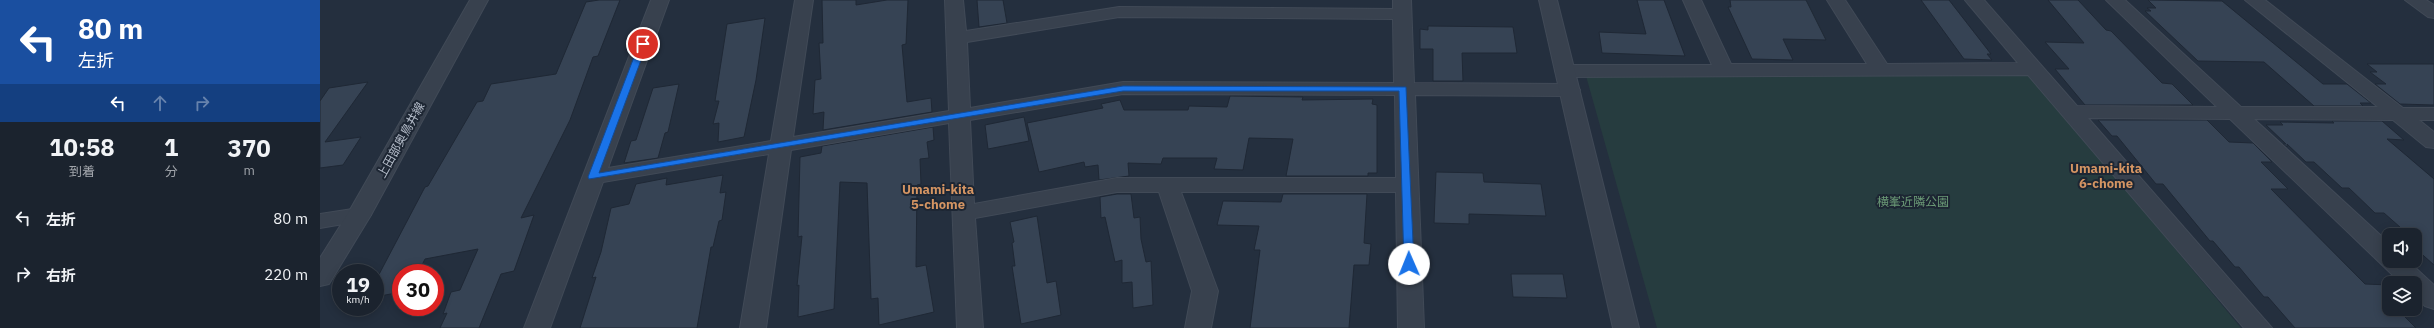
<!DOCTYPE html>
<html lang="ja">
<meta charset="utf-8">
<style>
body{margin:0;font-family:"IBM Plex Sans","Noto Sans JP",sans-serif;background:#282f3a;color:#f1f3f6;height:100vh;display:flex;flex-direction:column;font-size:15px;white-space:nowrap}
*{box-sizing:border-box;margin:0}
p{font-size:13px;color:#a0a4aa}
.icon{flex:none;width:22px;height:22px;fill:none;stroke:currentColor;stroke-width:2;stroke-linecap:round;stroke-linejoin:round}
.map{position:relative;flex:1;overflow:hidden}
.side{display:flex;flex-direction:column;background:#1b232e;width:320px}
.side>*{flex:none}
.hud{background:#1a4fa0;color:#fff;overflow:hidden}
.buttons{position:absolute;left:2062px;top:228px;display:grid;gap:8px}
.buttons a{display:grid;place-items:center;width:40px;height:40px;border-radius:8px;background:#1b232e;box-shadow:0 2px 10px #0003,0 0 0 1px #39404a;font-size:20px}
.speed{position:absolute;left:12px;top:264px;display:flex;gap:8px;font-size:20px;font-weight:700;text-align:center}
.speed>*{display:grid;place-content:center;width:52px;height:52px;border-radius:50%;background:#1b232e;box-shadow:0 2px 10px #0003,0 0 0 1px #39404a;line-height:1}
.speed small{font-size:10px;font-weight:400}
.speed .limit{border:6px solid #d22;background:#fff;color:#111}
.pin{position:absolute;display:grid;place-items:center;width:34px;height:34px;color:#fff;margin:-17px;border:2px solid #fff;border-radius:50%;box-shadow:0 1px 4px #0007}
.me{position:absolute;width:44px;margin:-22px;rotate:359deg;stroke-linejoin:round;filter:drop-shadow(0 0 3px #0008)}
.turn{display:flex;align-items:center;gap:14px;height:84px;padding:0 12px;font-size:18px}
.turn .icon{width:52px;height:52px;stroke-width:2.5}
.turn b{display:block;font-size:28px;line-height:34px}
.lanes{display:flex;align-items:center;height:38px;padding:0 12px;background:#0003;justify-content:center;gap:20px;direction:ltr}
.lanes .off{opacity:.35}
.eta{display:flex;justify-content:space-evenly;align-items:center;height:68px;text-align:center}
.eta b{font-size:24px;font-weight:700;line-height:28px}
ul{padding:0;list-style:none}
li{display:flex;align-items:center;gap:12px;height:56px;padding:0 12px}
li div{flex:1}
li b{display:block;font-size:15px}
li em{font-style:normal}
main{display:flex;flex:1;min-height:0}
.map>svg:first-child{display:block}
</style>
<main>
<section class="side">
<div class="hud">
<div class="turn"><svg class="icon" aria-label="left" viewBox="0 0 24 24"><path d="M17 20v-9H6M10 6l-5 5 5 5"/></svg><div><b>80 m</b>左折</div></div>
<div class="lanes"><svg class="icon" aria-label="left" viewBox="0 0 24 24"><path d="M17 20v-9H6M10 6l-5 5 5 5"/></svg><svg class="icon off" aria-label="ahead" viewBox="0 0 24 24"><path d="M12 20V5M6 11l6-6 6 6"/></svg><svg class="icon off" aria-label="right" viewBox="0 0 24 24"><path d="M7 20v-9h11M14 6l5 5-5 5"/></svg></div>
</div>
<div class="eta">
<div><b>10:58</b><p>到着</p></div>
<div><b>1</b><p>分</p></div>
<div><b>370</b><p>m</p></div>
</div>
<ul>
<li><svg class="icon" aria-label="left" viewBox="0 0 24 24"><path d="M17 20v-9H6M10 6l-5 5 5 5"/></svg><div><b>左折</b></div><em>80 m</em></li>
<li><svg class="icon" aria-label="right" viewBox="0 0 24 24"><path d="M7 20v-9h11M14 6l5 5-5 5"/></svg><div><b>右折</b></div><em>220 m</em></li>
</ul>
</section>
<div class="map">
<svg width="2114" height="328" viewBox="0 0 2114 328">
<rect width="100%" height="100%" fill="#242f3e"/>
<path fill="#263c3f" d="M1711 75 1921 328H1337L1266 76Z"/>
<path fill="#364354" stroke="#1f2835" d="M279 0H300L278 56 273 57 250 120 201 218 214 215 194 271 181 274 159 328H120L127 313 123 314 131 292 140 290 158 249 105 259 98 273H81V292L55 297V282L105 187 108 186 157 102 163 101 171 84 236 74 266 2Z
M502 0H536V5L567 0H588L586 44 582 45 587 102 611 98 612 112 503 130 504 112 493 114 495 80 501 79 499 43H503Z
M657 0H683L687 23 659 27Z
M1317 0H1344L1365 56 1282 53 1279 32 1326 34Z
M1410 0H1486L1506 40 1463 39 1473 60 1432 59 1408 7H1411Z
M1601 0H1629L1671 54H1667L1672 60 1644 59Z
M1728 0H1758L1786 30 1791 31 1842 83 1852 84 1873 105H1765L1735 69H1749L1725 42 1764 43Z
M1828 0 1902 1 2003 84H2027L2051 103H2040L2043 106H1994L1944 62 1878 61 1825 11H1831L1827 8H1836Z
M445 18 436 80 424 137 398 142 399 123 393 124 399 101H395L407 24Z
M1108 26 1193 27 1197 53H1142L1143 81H1113V49H1100V29L1108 30Z
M2047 64H2114V105L2080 104 2055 84H2066L2050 72H2057Z
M48 82 5 142 41 137 23 165 0 168V101L9 88Z
M359 84 348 132 345 133 338 158 304 163 311 141 316 140 333 88Z
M910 96 983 97 982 100 1053 99 1052 104 1057 105V173H1048V176H966L973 139 929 138 923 170 894 169 897 158H843L841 164 808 163 809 176 779 180 778 165 765 167 764 162 719 172 707 123 783 108 781 104 800 100 804 110H868L869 106 907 107Z
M704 117 709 141 668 149 665 125Z
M1778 120H1887L1909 142 1933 143 1952 162H1941L1968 189H1951L2045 284 2069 285V309H2077L2096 328H1975L1948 297H1944L1919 267H1915L1893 241H1890L1843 184H1836L1797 136H1792Z
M2012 121H2062L2084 140 2067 139 2114 179V265L2095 248V235H2089L2064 213H2055L2029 188H2022L1994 162H1986L1967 144V147L1963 144H1966L1946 125H1963L1960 122 2014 123Z
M613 127 614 140 607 142 609 158 600 159 601 184 597 185 596 267 606 265 614 312 559 325 558 298 551 299 547 183 520 182 514 309 478 317 479 285 477 286 482 236 478 237 480 157 501 153 502 146Z
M1116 172 1163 173 1164 182 1221 184 1226 216 1149 214V224L1114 223Z
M403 175 400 193 406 192 402 220 399 221 393 247H391L377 328H260L276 277 272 278 281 252 291 208 309 204 316 184 347 178 346 185Z
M797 194H811L814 218 820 217 821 239 826 262 831 261 833 305 813 308 812 282 802 283V260L795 262 785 217 781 218 780 197Z
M963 194H1047L1044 243 1051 244 1049 265H1034L1029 328H930L940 250H934L939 226 897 225 903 201 961 202Z
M717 216 727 283 736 281 741 315 701 324 692 266H695L692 243 694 242 690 222Z
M1191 274H1243L1247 298 1193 297Z"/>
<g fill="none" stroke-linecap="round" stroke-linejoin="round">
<g stroke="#414a57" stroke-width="2">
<path id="minor" d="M331 0H349L288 168 451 141 475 0H493L473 137 629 111 625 0H643L646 31 799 7 1073 9V0H1091L1094 83 1250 84 1257 86 1260 90 1257 94 1250 96 1095 95 1104 328H1078L1076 192H861L898 291 891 328H865L872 291 839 192H797L655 218 663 328H637L629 123 471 150 446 328H420L449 154 283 182 230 328H204ZM799 17 1073 19 1074 83 803 82 650 108 647 42ZM803 94 1075 95 1076 178H797L654 204 650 120Z
M1363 0H1381L1411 64H1547L1507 0H1525L1567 64 1698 63 1645 0H1664L1757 106 1897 107 1786 0H1805L1921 107H2058L1925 0H1945L2083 108H2114V120H2099L2114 132V148L2106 147 2073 120 1934 119 2069 243V261H2088L2114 285V309L2105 306 2095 296V283H2081L1910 119 1768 118 1952 328H1924L1708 75 1245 77 1238 75 1235 71 1238 67 1245 65H1392Z
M39 208 47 210 51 215 47 220 0 228V214Z"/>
</g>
<g stroke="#414a57" stroke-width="2">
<path id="tertiary" d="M150 0H168L51 215 9 284 0 286V258L27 215Z
M1219 0H1237L1319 328H1293Z
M2085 0H2106L2114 5V18L2108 17Z"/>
</g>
<use href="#minor" fill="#38414e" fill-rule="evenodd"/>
<use href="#tertiary" fill="#38414e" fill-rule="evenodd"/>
</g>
<path fill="#1a73e8" stroke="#114b97" d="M323 42 327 44 279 173 803 86 1086 87 1094 264 1089 268 1084 264 1079 91H803L269 179 268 177 319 44Z"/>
<g text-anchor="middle" stroke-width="4" stroke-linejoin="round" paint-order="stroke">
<g font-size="12" fill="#b4bcc9" stroke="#1d2633">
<text transform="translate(81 140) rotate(-61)" y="4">上田部奥鳥井線</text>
</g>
<g font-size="12" fill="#6b9a76" stroke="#1d2633">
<text x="1593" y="206">横峯近隣公園</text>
</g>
<g font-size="13" font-weight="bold" fill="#d59563" stroke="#1d2633">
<text x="1786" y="173">Umami-kita<tspan x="1786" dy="15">6-chome</tspan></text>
<text x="618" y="194">Umami-kita<tspan x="618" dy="15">5-chome</tspan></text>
</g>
</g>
</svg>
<div class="buttons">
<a><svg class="icon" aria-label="sound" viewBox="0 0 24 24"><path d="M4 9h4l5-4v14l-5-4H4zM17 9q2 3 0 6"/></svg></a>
<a><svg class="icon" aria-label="layers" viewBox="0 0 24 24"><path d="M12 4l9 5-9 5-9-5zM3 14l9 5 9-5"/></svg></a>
</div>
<div class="speed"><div>19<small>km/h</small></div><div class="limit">30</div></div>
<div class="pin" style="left:323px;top:44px;background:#d93025"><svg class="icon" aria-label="arrive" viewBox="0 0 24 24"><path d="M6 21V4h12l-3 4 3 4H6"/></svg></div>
<svg class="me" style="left:1089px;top:264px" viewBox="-20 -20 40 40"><circle r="19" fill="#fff"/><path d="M0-13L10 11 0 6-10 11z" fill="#1a73e8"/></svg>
</div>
</main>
